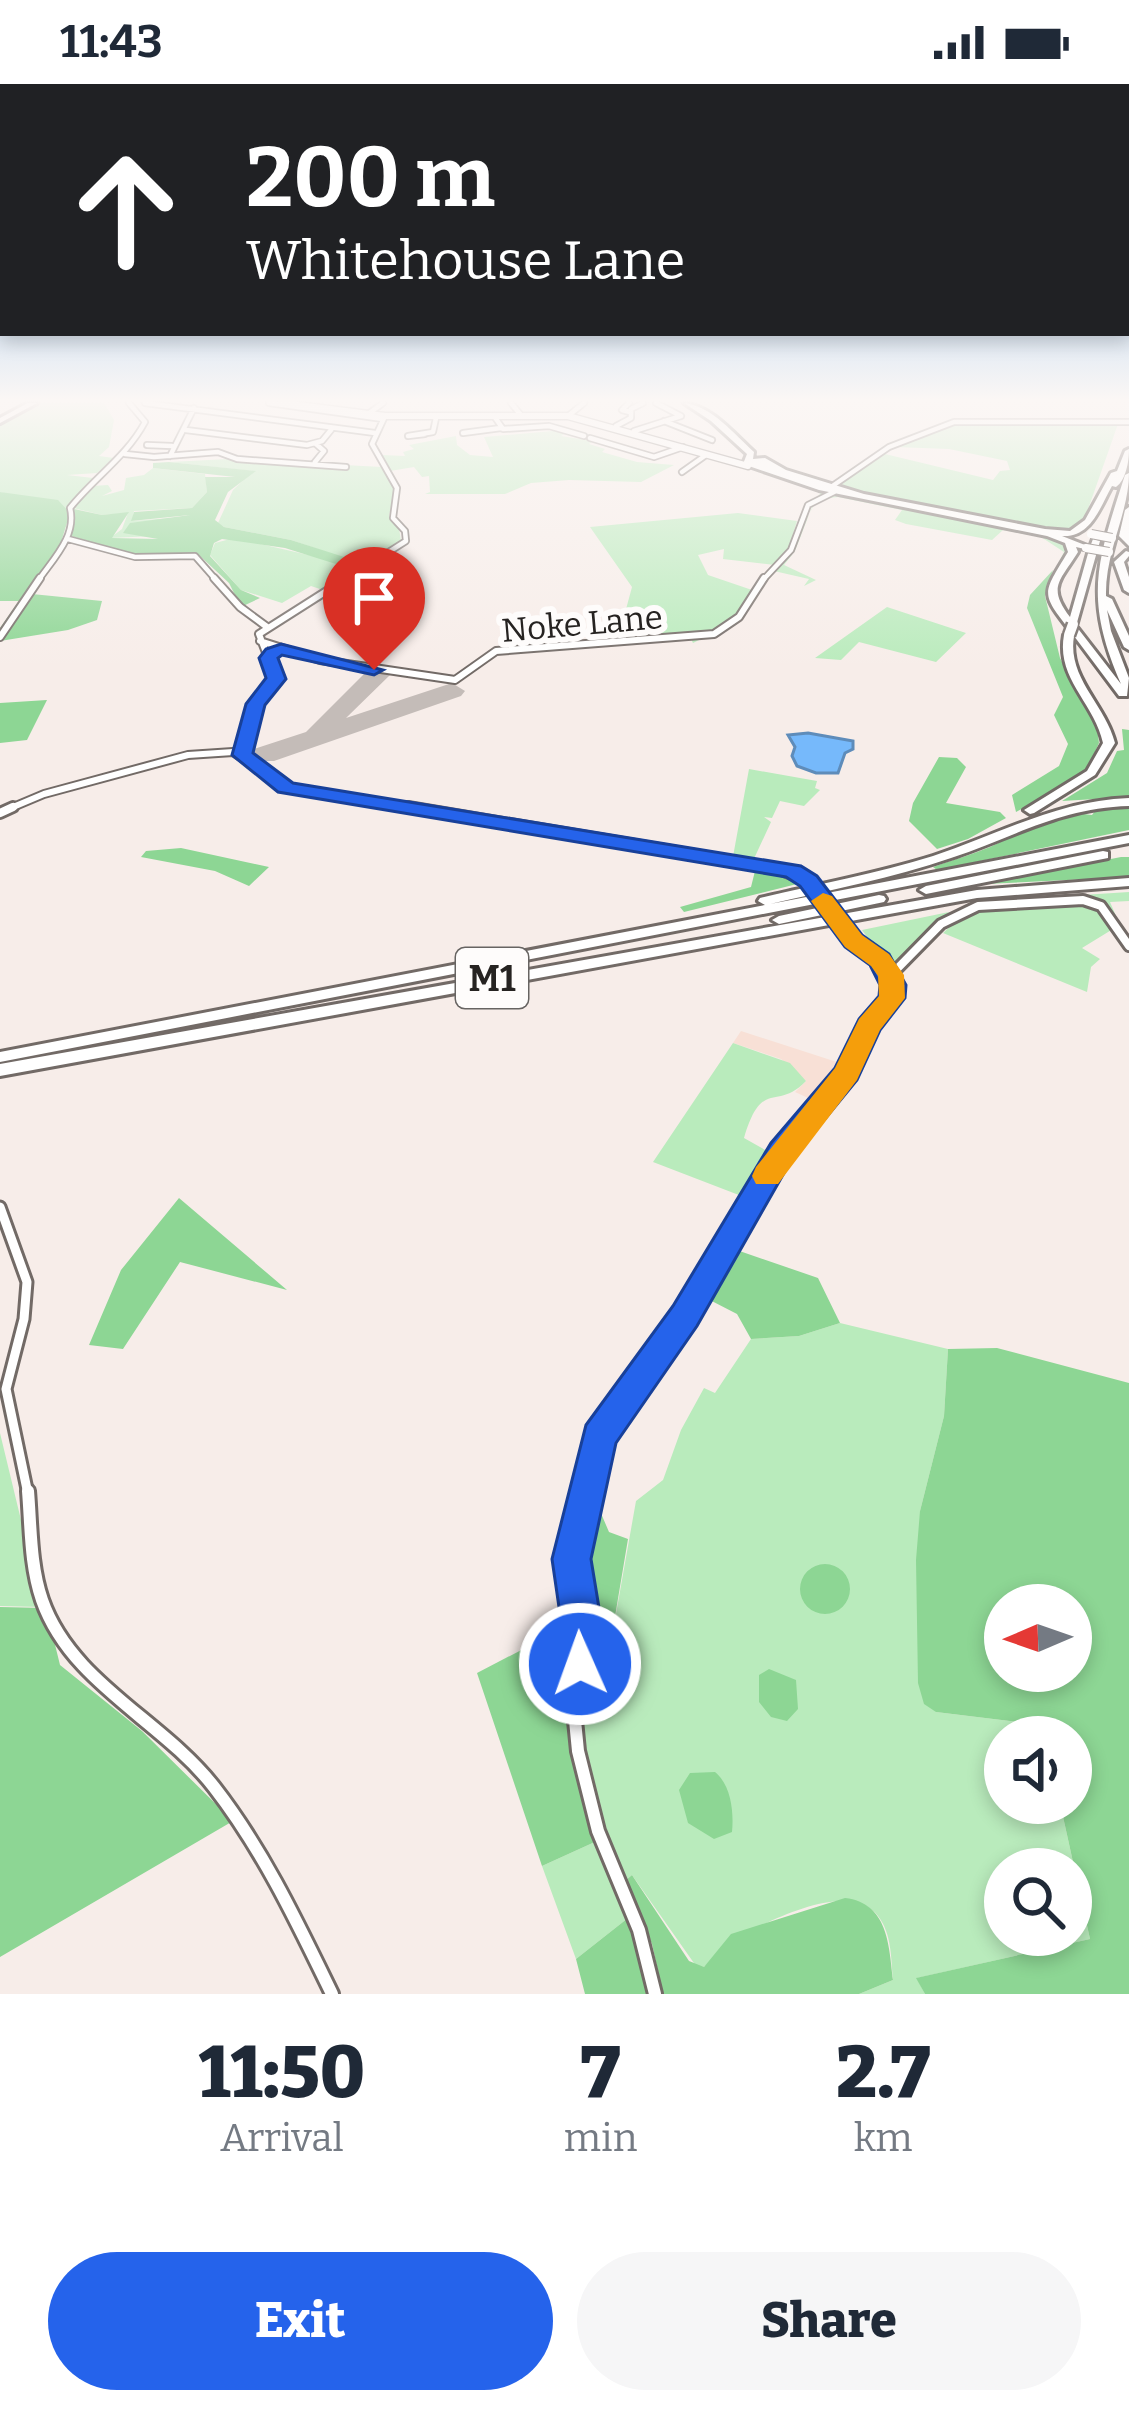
<!DOCTYPE html>
<style>
body{margin:0;font-family:Bitter,serif;background:#f6f6f7;color:#1f2937;height:100vh;display:flex;flex-direction:column;font-size:45px;white-space:nowrap}
*{box-sizing:border-box;margin:0}
p{font-size:39px;color:#747a83}
.icon{flex:none;width:66px;height:66px;fill:none;stroke:currentColor;stroke-width:2;stroke-linecap:round;stroke-linejoin:round}
.map{position:relative;height:1910px;overflow:hidden}
.drawer{display:flex;flex-direction:column;background:#fff;flex:1}
.drawer>*{flex:none}
.top-card{position:absolute;left:0px;top:0px;width:1131px;height:252px;box-shadow:0 6px 18px #0003;background:#202124;color:#fff;overflow:hidden}
.needle{width:78px;rotate:268deg}
.buttons{position:absolute;left:984px;top:1500px;display:grid;gap:24px}
.buttons a{display:grid;place-items:center;width:108px;height:108px;border-radius:50%;background:#fff;box-shadow:0 6px 18px #0003;font-size:60px}
.pin{position:absolute;display:grid;place-items:center;width:102px;height:102px;color:#fff;margin:-123px -51px;border-radius:50% 50% 50% 0;rotate:-45deg;box-shadow:0 0 12px #0007}
.pin .icon{rotate:45deg}
.me{position:absolute;width:132px;margin:-66px;rotate:358deg;stroke-linejoin:round;filter:drop-shadow(0 0 9px #0008)}
.turn{display:flex;align-items:center;gap:42px;height:252px;padding:0 48px;font-size:54px}
.turn .icon{width:156px;height:156px;stroke-width:2.5}
.turn b{display:block;font-size:84px;line-height:102px}
.eta{display:flex;justify-content:space-evenly;align-items:center;height:204px;text-align:center}
.eta b{font-size:72px;font-weight:800;line-height:84px}
.button{display:flex;gap:24px;margin-top:auto;padding:24px 48px}
.button a{flex:1;height:138px;border-radius:72px;background:#2563eb;color:#fff;font-size:48px;font-weight:800;line-height:138px;text-align:center}
.button a+a{background:#f6f6f7;color:#1f2937}
.status{display:flex;justify-content:space-between;align-items:center;height:84px;padding:0 60px;background:#fff;direction:ltr}
.status svg{height:33px;fill:currentColor}
.map>svg:first-child{display:block}
</style>
<div class="status"><b>11:43</b><svg viewBox="0 0 49 12"><path d="M0 12V9h3v3zM5 12V6h3v6zM10 12V3h3v9zM15 12V0h3v12zM26 1h20v11H26zM47 4h2v5h-2z"/></svg></div>
<div class="map">
<svg width="1129" height="1910" viewBox="0 0 1129 1910">
<rect width="100%" height="100%" fill="#f7ede9"/>
<path fill="#f8e0d6" d="M741 947 846 981 817 1018 795 1008 806 997 781 975 733 959Z"/>
<path fill="#b9ebbc" fill-rule="evenodd" d="M36 319H104L114 336 109 363 99 372 114 374 97 389 67 391 93 394 69 427 0 408V338Z
M950 340H1118L1086 431 1072 445 1052 446 846 406 840 400 885 370 993 396 1000 387 1010 386 1007 377 949 365 895 363Z
M564 346 568 348 561 352 593 357 589 360 605 365 602 368 637 378 674 381 641 398 569 396 531 399 505 410H425L430 408 429 392 422 393 414 383 390 387 382 371 405 372 403 368 414 365 409 361 456 352 457 361 470 371 493 373 484 353Z
M229 375 382 383 395 405 389 432 399 444 401 457 365 481 291 456 224 443 218 439 233 406 253 387 169 378Z
M153 384 205 390 207 408 192 424 134 427 132 437 185 433 218 406C198 440 165 437 131 439L178 451 110 454 122 445 128 429 102 431 73 424 92 402 108 401 112 407 102 412 124 406 126 394 144 391Z
M822 406 1049 452 1063 457 1069 468 1050 497 1064 468 1041 453 1003 446 992 456 906 440 895 436 902 426 838 413 822 415 812 423 795 467 784 481 816 496 804 502 809 495 774 487C795 463 808 430 822 406Z
M738 429 797 437 788 467 775 481 723 475 724 465 698 471 708 491 752 506 737 537 693 559 691 555 608 556 612 543 622 540 632 503 590 443Z
M234 454 361 483 323 506 311 502 282 519 241 506 210 471 215 459Z
M887 523 966 549 936 578 859 558 841 576 815 574Z
M749 685 817 697 815 704 820 706 804 722 780 717 772 734 764 733 771 738 752 779 732 778Z
M1129 808V817L1110 818 1122 846 1113 845 1082 864 1100 875 1091 883 1087 908 943 849 956 837 976 830 971 818Z
M949 828 896 881 885 877 862 846Z
M733 959 790 979 806 997C776 1028 762 993 744 1054L774 1071 744 1113 653 1078Z
M840 1239 948 1265 944 1332 920 1427 936 1628 1019 1638 1037 1653H1005V1719H1060L1090 1855 917 1894 925 1910H859L893 1896C891 1875 892 1850 878 1832 849 1792 756 1842 723 1863 715 1868 712 1877 704 1883L696 1882 632 1791 625 1797C598 1736 568 1662 582 1594L603 1603 636 1417 663 1396 681 1346 704 1304 715 1309 751 1255 799 1252ZM1005 1785H1071V1851H1005Z
M0 1349 42 1523 0 1522Z
M597 1757 628 1834 576 1875 542 1782Z"/>
<path fill="#8dd694" fill-rule="evenodd" d="M169 378 256 387 228 408 215 436 224 443 291 456 366 480 355 486 285 464 222 455 214 459 210 472 241 506 260 514 241 523 229 499 200 472 141 473 71 452 74 425 102 431 129 428 112 454 158 455 123 449 130 439 190 431 131 437 134 428 192 424 207 408 205 393H235L153 384V379Z
M0 408 58 416 70 429 59 465 32 510 102 517 97 536 68 546 0 557V544L19 517H0Z
M1053 486 1045 512 1060 574 1097 643 1099 659 1089 681 1075 696 1016 728 1012 711 1059 682 1068 660 1054 631 1063 613 1027 524 1030 511Z
M47 616 27 656 0 659V619Z
M1122 645 1129 646V713L1062 717 1107 689 1117 667 1124 666Z
M939 673 957 674 966 683 946 719 1000 728 1006 734 968 755 937 765 909 737 913 719Z
M1129 722V746L937 786 933 783C952 776 971 771 990 763 1025 747 1050 723 1092 731L1098 723Z
M181 764 269 783 249 802 215 787 141 773 146 767Z
M1121 773H1129V793L985 800Z
M755 787 805 798 684 828 680 823 751 803Z
M179 1114 287 1206 180 1178 123 1265 89 1261 121 1186Z
M728 1163 818 1194 840 1239 799 1252 751 1255 737 1230 702 1212Z
M997 1264 1129 1299V1910H925L916 1894 1090 1855 1060 1719H1071V1653H1037L1019 1638 936 1628 924 1620 918 1599 916 1476 920 1427 944 1332 948 1265ZM1071 1521V1587H1005V1521Z
M587 1414 597 1420 609 1448 628 1455 603 1604 582 1594 587 1544 577 1477Z
M800 1505a25 25 0 1 1 50 0a25 25 0 1 1-50 0Z
M573 1514 574 1670 597 1757 542 1782 477 1589 552 1550Z
M0 1523 46 1524 60 1581 142 1647 233 1737 0 1873Z
M769 1585 796 1596 798 1625 787 1637 771 1633 759 1618V1591Z
M715 1688C731 1701 734 1728 732 1748L714 1755 688 1739 679 1706 690 1689Z
M632 1791 689 1877 704 1883 731 1850 845 1814C888 1819 889 1861 893 1896L859 1910H663L652 1860 625 1797Z
M628 1834 648 1910H585L576 1875Z"/>
<path fill="#76b9fb" stroke="#5e8cba" stroke-width="3" d="M808 649 853 657V665L845 669 838 689H816L797 682 792 672 795 663 788 651Z"/>
<g fill="none" stroke-linecap="round" stroke-linejoin="round">
<path fill="#c4bcb8" fill-rule="evenodd" d="M377 583 390 591 346 634 452 599 465 607 461 612 274 677H254L250 671 254 665 306 648 368 586Z"/>
<g stroke="#726a66" stroke-width="8">
<path id="minor-far4" d="M145 319 375 349
M269 319 383 335
M511 319 520 330
M629 319 622 326 630 328
M656 319 681 332
M368 330 383 319
M494 332 503 345 549 342 584 352
M568 332 584 319
M664 337 712 356
M616 342 631 334V325L643 319
M186 346 307 361 322 357 331 346
M634 347 681 332
M463 349 501 344
M425 350 408 352 433 348 436 334
M590 354 654 373 683 363
M147 361 172 362
M125 370 154 373 218 368 237 375 346 383
M170 372 194 324
M315 378 324 367 316 360
M682 388 706 371
M831 403 889 363 954 338H1129
M68 455 135 473 195 472 217 497
M38 497C53 475 77 452 70 424 94 394 127 372 145 338L129 319
M343 497 406 457 405 447 393 434 397 404 372 360 385 332
M762 497 791 466 808 421 834 408"/>
</g>
<g stroke="#726a66" stroke-width="10">
<path id="minor-far3" d="M214 494 240 523 267 543
M0 553 40 494
M260 557 320 576 455 596 496 567 714 550 739 533 764 494
M242 671 256 620 276 595 259 550 347 494
M6 726 44 710 188 671 233 668 286 703 426 726"/>
</g>
<g stroke="#726a66" stroke-width="14">
<path id="minor-far2" d="M408 723 779 785 809 797
M0 729 13 723
M891 891 941 840 978 822 1083 816 1101 822 1129 862
M817 1024C846 989 863 948 892 914L891 891 847 849"/>
</g>
<g stroke="#726a66" stroke-width="15">
<path id="minor-far1" d="M0 1123 27 1198 24 1235 6 1305 28 1410
M585 1410 605 1340 685 1232 782 1067 820 1021"/>
</g>
<g stroke="#726a66" stroke-width="18">
<path id="minor" d="M28 1407C31 1443 30 1481 42 1516 71 1599 162 1636 214 1703 263 1766 297 1838 332 1910
M586 1407 571 1475 581 1559 573 1616 578 1667 598 1747 639 1846 655 1910"/>
</g>
<g stroke="#726a66" stroke-width="9">
<path id="major" d="M282 319 385 332H568L748 382"/>
</g>
<g stroke="#726a66" stroke-width="6">
<path id="highway" d="M28 319H37L0 339V334Z
M684 319C712 322 734 350 754 368L753 375 765 374 786 386 864 410 1045 445 1070 447 1085 436 1111 389 1117 387 1125 367 1129 365C1129 378 1126 396 1116 403L1112 402C1100 423 1091 454 1062 452L1090 463 1093 455 1100 457 1076 542 1121 600C1083 513 1097 478 1125 391L1129 389C1129 429 1105 467 1106 512L1112 515 1129 552V566L1124 563 1107 526 1111 547 1129 594 1127 612H1119L1074 552C1067 594 1105 620 1115 659L1095 691 1034 729 1030 730 1024 726 1087 687 1103 659C1094 618 1056 595 1064 551L1071 548C1040 508 1042 511 1068 468L1065 459 1047 452 819 406 743 380 747 370 711 337ZM1076 463 1089 466 1070 533C1047 503 1060 497 1078 468Z
M1129 423V462L1119 452 1125 426Z
M1126 467 1129 468V472L1124 478 1129 493V509L1124 506 1114 478Z
M1129 714V722C1060 724 1014 753 951 774 892 794 831 806 770 820L1129 751V759L0 978V968L765 821 758 817 760 814C818 800 876 790 933 772 1000 750 1056 717 1129 714Z
M1103 767 1108 768V774L926 810 919 806 926 802Z
M1129 794V802L977 814 0 992V980L977 806Z
M879 811 884 812 886 815 884 818 779 840 772 836 779 832Z"/>
</g>
<use href="#minor-far4" stroke="#fff" stroke-width="4.5"/>
<use href="#minor-far3" stroke="#fff" stroke-width="6"/>
<use href="#minor-far2" stroke="#fff" stroke-width="8"/>
<use href="#minor-far1" stroke="#fff" stroke-width="9"/>
<use href="#minor" stroke="#fff" stroke-width="12"/>
<use href="#major" stroke="#fff" stroke-width="6"/>
<use href="#highway" fill="#fff" fill-rule="evenodd"/>
<g stroke="#726a66" stroke-width="14" stroke-linecap="butt">
<path id="minor-bridge" d="M809 797 847 849"/>
</g>
<g stroke="#726a66" stroke-width="10" stroke-linecap="butt">
<path id="highway-bridge-far1" d="M1091 450 1112 454
M1086 464 1109 468"/>
</g>
<g stroke="#726a66" stroke-width="15" stroke-linecap="butt">
<path id="highway-bridge" d="M1069 551 1073 540"/>
</g>
<use href="#minor-bridge" stroke="#fff" stroke-width="8"/>
<use href="#highway-bridge-far1" stroke="#fff" stroke-width="8"/>
<use href="#highway-bridge" stroke="#fff" stroke-width="10"/>
</g>
<linearGradient id="sky" x2="0" y2="1"><stop stop-color="#7ab6f0"/><stop offset="0.54" stop-color="#fbf7f5"/><stop offset="1" stop-color="#fbf7f5" stop-opacity="0"/></linearGradient>
<rect width="1129" height="586" fill="url(#sky)"/>
<path fill="#2563eb" stroke="#184099" stroke-width="3" d="M281 560 383 586 374 591 282 571 278 574 286 595 265 621 253 669 293 699 801 782 817 792 862 851 889 870 906 901 905 914 880 946 857 996 792 1075 697 1242 616 1359 591 1475 600 1530 601 1580 595 1595 580 1601 566 1595 560 1580V1530L552 1475 586 1341 673 1222 771 1059 835 984 859 935 879 912 880 901 870 881 845 863 800 802 786 793 278 708 232 671 246 620 266 594 259 574 266 565Z"/>
<path fill="#f59e0b" d="M823 809 832 812 862 851 889 870 904 891 905 914 880 946 857 996 778 1100H756L752 1092 756 1083 835 984 859 935 879 912 878 892 871 882 845 863 811 817Z"/>
<g text-anchor="middle" stroke-width="12" stroke-linejoin="round" paint-order="stroke">
<g font-size="33" fill="#262321" stroke="#fefcfb">
<text transform="translate(582 539) rotate(-5)" y="12">Noke Lane</text>
</g>
<rect fill="#fefcfb" stroke="#676462" stroke-width="3" x="456" y="864" width="72" height="60" rx="9"/>
<g font-size="36" font-weight="bold" fill="#262321">
<text x="492" y="907">M1</text>
</g>
</g>
</svg>
<div class="buttons">
<a><svg class="needle" viewBox="-14 -14 28 28"><path d="M0-13l5 13h-10z" fill="#e53935"/><path d="M0 13l5-13h-10z" fill="#747a83"/></svg></a>
<a><svg class="icon" aria-label="sound" viewBox="0 0 24 24"><path d="M4 9h4l5-4v14l-5-4H4zM17 9q2 3 0 6"/></svg></a>
<a><svg class="icon" aria-label="search" viewBox="0 0 24 24"><circle cx="10" cy="10" r="6"/><path d="M15 15l6 6"/></svg></a>
</div>
<div class="pin" style="left:374px;top:586px;background:#d93025"><svg class="icon" aria-label="arrive" viewBox="0 0 24 24"><path d="M6 21V4h12l-3 4 3 4H6"/></svg></div>
<svg class="me" style="left:580px;top:1580px" viewBox="-20 -20 40 40"><circle r="17" fill="#2563eb" stroke="#fff" stroke-width="3"/><path d="M0-11L8 9 0 5-8 9z" fill="#fff"/></svg>
<div class="top-card">
<div class="turn"><svg class="icon" aria-label="ahead" viewBox="0 0 24 24"><path d="M12 20V5M6 11l6-6 6 6"/></svg><div><b>200 m</b>Whitehouse Lane</div></div>
</div>
</div>
<section class="drawer">
<div class="eta">
<div><b>11:50</b><p>Arrival</p></div>
<div><b>7</b><p>min</p></div>
<div><b>2.7</b><p>km</p></div>
</div>
<div class="button"><a>Exit</a><a>Share</a></div>
</section>
